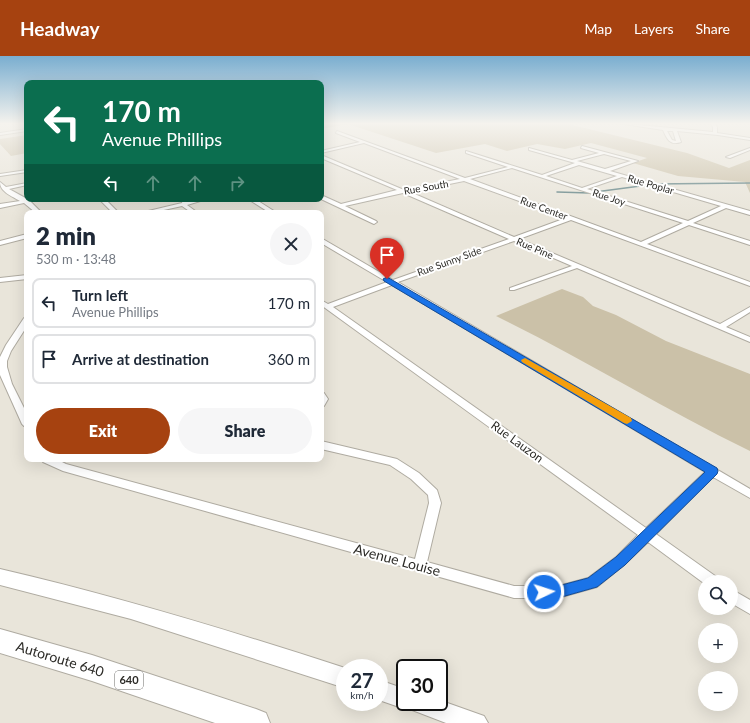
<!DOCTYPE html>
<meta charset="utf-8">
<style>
body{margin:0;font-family:Lato,sans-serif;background:#f6f6f7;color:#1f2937;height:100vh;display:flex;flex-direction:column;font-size:15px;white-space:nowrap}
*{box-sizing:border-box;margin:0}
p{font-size:13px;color:#747a83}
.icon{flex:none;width:22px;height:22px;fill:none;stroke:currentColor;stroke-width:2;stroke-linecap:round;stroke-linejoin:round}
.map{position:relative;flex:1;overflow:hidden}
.side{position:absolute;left:24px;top:154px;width:300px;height:252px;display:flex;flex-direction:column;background:#fff;border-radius:8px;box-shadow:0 4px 16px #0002}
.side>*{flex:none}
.hud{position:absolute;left:24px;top:24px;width:300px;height:122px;border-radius:8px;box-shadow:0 4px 16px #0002;background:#0b6e4f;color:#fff;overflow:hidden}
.fabs{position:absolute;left:698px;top:519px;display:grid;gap:8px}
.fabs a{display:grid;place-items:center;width:40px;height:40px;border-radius:50%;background:#fff;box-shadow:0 4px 16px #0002;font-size:20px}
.speed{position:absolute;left:336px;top:603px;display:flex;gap:8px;font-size:20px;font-weight:700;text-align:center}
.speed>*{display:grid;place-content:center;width:52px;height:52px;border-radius:50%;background:#fff;box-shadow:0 4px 16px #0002;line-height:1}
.speed small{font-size:10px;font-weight:400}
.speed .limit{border:2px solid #111;border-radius:6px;background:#fff;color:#111}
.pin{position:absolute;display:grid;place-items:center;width:34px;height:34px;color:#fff;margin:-41px -17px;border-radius:50% 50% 50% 0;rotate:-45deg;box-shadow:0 0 4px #0007}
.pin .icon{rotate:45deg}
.me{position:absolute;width:44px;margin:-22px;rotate:86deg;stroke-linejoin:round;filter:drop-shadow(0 0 3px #0008)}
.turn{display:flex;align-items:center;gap:14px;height:84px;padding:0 12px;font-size:18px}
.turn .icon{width:52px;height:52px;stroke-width:2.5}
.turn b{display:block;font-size:28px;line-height:34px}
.lanes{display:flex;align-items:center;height:38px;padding:0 12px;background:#0003;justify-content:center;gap:20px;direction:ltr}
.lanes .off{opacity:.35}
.round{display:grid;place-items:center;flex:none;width:42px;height:42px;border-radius:21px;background:#f6f6f7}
.head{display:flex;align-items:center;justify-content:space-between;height:68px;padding:0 12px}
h1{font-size:24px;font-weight:800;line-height:30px}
.action{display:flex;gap:8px;margin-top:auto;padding:8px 12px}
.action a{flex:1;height:46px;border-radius:24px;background:#a64210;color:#fff;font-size:16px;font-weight:800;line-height:46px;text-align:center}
.action a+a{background:#f6f6f7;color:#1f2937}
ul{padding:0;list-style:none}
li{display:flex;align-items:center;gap:12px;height:50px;margin:0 8px 6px;padding:0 4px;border:2px solid #e0e1e3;border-radius:8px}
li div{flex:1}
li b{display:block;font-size:15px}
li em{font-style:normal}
header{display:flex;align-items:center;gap:24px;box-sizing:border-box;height:56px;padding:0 20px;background:#a64210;color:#fff}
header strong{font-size:19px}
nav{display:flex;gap:22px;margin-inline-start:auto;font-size:14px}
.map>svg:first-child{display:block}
</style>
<header>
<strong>Headway</strong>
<nav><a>Map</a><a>Layers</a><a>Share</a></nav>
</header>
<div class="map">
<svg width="750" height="667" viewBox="0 0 750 667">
<rect width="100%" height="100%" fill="#e9e5da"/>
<path fill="#cbc1a8" d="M321 67H564L687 97 729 112 750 104V137L745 126 678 120 633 107 647 102 591 87 565 93 537 88 507 95 485 88 436 97 348 68 321 73Z
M27 79V97L11 100 0 88V83Z
M562 233 583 241 593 250 616 259 666 285 750 318V395C664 353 582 302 496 260Z"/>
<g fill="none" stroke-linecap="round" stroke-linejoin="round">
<path stroke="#5f8184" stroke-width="1.5" d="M653 128 750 127
M557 136 590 137
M595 136 648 129"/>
<g stroke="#afaba1" stroke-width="2">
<path id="street" d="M618 67 713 76V71L710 67H714L717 71V77L750 82V84L718 79 677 75 681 86C670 90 667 83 663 74ZM667 75H673L676 85 672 84Z
M27 73V75L0 79V77Z
M337 75 465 122 508 111 466 97V95L542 119 575 107 529 94V92L572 104 599 97 581 92 582 90 638 105 610 115 750 155V159L726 152 693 167 750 185V189L689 169 647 188 750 226V230L571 164 519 183 720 268 750 251V256L726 271 750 281V286L577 212 514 234H510V232L572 210 514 185 398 226 750 433V442L713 421 656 478 718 522 719 526H705V528L648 486 624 509 597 531 558 542H514L63 415 43 406 42 403H56L66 408 415 503 429 447 428 439 411 423 390 409 321 393V385L397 403 419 417 437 434 441 447 427 506 514 530H558L588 522 616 501 638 479 321 249V244L328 248 387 226 321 187V182L393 224 509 183 403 137 345 150 376 165 377 166 374 168 321 143V139L341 148 397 134 321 102V99L404 134 460 123 364 87 321 97V95L360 86 336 77ZM604 98 631 105 605 113 577 105ZM579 109 617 120 582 132 546 120ZM512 112 683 167 641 186 470 123ZM622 121 721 150 688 165 587 133ZM464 125 566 162 514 181 410 136ZM392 229 705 416 646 472 333 251Z
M750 92V94L730 102 726 101Z
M27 114V116L0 120V118Z
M0 126 6 131 27 127V129L9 133 29 144 42 157H36L24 147 0 152V148L20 145C12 140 0 136 0 126Z
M99 143H105L119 157H113Z
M183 143H187V145L207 143 187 149 198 157H192L182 150 150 157H140L182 147Z
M248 143H255L277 157H270Z
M27 178V182L0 189V185Z
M27 219V223L0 226V222Z
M24 262H27V270L11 295 7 305V311L12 328 27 358V371L24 370 22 368 0 319V301L6 289Z
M321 336 324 337 328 343 324 350 321 351Z
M731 533 750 544V558L731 547Z"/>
</g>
<g stroke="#afaba1" stroke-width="2">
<path id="secondary" d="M0 513C117 540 231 575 345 612V632L131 563 0 529Z
M379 624 405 633V646H439V644L484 660 488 667H446L407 652 405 653 379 644Z"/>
</g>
<g stroke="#afaba1" stroke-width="2">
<path id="highway" d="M0 573 92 599 256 653 266 657 270 667H215L92 625 0 597Z"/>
</g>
<use href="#street" fill="#fff" fill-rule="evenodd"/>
<use href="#secondary" fill="#fff" fill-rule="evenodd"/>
<use href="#highway" fill="#fff" fill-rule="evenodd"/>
</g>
<linearGradient id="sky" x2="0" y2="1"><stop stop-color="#7aaed0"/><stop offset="0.42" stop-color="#f5f3ee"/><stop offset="1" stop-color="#f5f3ee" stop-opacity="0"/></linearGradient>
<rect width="750" height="161" fill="url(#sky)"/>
<path fill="#1a73e8" stroke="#114b97" d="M387 221 717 412 718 415 717 418 625 509 597 531 558 542H544L539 540 537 536 539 532 544 530H558L588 522 616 501 705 416 384 225 383 223Z"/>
<path fill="#f59e0b" d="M525 302 631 362 632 365 627 368 624 367 522 306 521 304Z"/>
<g text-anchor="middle" stroke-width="4" stroke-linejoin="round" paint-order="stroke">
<g font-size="10" fill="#2b2a26" stroke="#fff">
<text transform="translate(651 128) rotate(16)" y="4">Rue Poplar</text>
<text transform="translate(426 131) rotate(-10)" y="4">Rue South</text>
<text transform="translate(609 141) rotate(18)" y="4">Rue Joy</text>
<text transform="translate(544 152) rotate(20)" y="4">Rue Center</text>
<text transform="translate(535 192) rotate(23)" y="4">Rue Pine</text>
<text transform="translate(449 205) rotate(-20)" y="4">Rue Sunny Side</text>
</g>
<rect fill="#fff" stroke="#6b6a67" stroke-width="1" x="115" y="615" width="28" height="18" rx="3"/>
<g font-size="11" font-weight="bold" fill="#2b2a26">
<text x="129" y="628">640</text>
</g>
<g font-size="12" fill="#2b2a26" stroke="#fff">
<text transform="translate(517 386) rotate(36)" y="4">Rue Lauzon</text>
</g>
<g font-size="14" fill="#2b2a26" stroke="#fff">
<text transform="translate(397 504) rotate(15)" y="5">Avenue Louise</text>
<text transform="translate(60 603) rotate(17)" y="5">Autoroute 640</text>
</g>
</g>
</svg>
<div class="fabs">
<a><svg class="icon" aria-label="search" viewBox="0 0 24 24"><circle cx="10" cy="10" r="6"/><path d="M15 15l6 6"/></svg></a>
<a>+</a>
<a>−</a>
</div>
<div class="speed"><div>27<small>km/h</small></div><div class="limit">30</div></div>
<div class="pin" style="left:387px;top:223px;background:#d93025"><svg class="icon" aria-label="arrive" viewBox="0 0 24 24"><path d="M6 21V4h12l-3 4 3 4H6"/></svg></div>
<svg class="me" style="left:544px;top:536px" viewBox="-20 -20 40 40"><circle r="17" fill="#1a73e8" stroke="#fff" stroke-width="3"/><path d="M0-11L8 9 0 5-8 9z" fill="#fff"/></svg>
<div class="hud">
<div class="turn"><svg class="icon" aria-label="left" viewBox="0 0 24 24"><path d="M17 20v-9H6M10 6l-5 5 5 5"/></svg><div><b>170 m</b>Avenue Phillips</div></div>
<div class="lanes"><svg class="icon" aria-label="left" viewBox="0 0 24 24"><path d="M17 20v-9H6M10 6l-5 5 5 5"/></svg><svg class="icon off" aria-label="ahead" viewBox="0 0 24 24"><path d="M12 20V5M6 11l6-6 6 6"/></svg><svg class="icon off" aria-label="ahead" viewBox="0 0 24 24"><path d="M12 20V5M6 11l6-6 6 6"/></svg><svg class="icon off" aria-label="right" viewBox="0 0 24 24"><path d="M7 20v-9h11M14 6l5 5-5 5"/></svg></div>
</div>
<section class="side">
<div class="head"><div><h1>2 min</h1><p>530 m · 13:48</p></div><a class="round"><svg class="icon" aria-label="close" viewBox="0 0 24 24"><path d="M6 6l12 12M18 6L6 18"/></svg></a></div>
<ul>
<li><svg class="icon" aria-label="left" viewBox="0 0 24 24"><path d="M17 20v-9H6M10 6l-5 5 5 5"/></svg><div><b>Turn left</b><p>Avenue Phillips</p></div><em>170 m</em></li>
<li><svg class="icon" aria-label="arrive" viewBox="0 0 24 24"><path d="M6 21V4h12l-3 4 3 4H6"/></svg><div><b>Arrive at destination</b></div><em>360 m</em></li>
</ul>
<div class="action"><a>Exit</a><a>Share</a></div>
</section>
</div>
